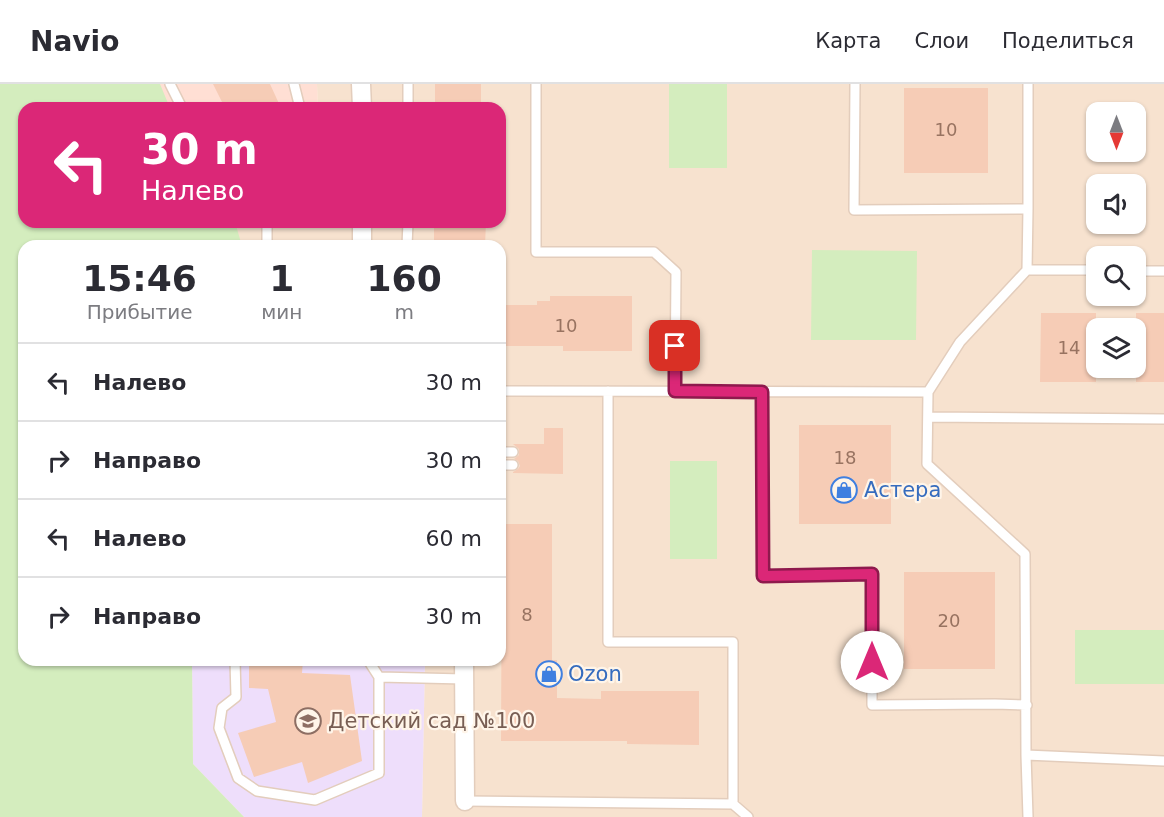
<!DOCTYPE html>
<html lang="ru">
<meta charset="utf-8">
<style>
body{margin:0;font-family:"DejaVu Sans",sans-serif;background:#f7f7f7;color:#2b2b33;height:100vh;display:flex;flex-direction:column;font-size:22px;white-space:nowrap}
*{box-sizing:border-box;margin:0}
p{font-size:20px;color:#7c7c81}
.icon{flex:none;width:33px;height:33px;fill:none;stroke:currentColor;stroke-width:2;stroke-linecap:round;stroke-linejoin:round}
.map{position:relative;flex:1;overflow:hidden}
.sheet{position:absolute;left:18px;top:156px;width:488px;height:426px;display:flex;flex-direction:column;background:#fff;border-radius:18px;box-shadow:0 2px 4px #0004}
.sheet>*{flex:none}
.hud{position:absolute;left:18px;top:18px;width:488px;height:126px;border-radius:18px;box-shadow:0 2px 4px #0004;background:#db2777;color:#fff;overflow:hidden}
.needle{width:39px;rotate:180deg}
.controls{position:absolute;left:1086px;top:18px;display:grid;gap:12px}
.controls a{display:grid;place-items:center;width:60px;height:60px;border-radius:12px;background:#fff;box-shadow:0 2px 4px #0004;font-size:30px}
.pin{position:absolute;display:grid;place-items:center;width:51px;height:51px;color:#fff;margin:-26px;border-radius:12px;box-shadow:0 3px 9px #0006}
.me{position:absolute;width:66px;margin:-33px;rotate:0deg;stroke-linejoin:round;filter:drop-shadow(0 0 4px #0008)}
.turn{display:flex;align-items:center;gap:21px;height:126px;padding:0 24px;font-size:27px}
.turn .icon{width:78px;height:78px;stroke-width:2.5}
.turn b{display:block;font-size:42px;line-height:51px}
.eta{display:flex;justify-content:space-evenly;align-items:center;height:102px;text-align:center}
.eta b{font-size:36px;font-weight:600;line-height:42px}
ul{padding:0;list-style:none}
li{display:flex;align-items:center;gap:18px;height:78px;padding:0 24px;border-top:2px solid #e1e1e2}
li div{flex:1}
li b{display:block;font-size:22px}
li em{font-style:normal}
header{display:flex;align-items:center;gap:36px;box-sizing:border-box;height:84px;padding:0 30px;background:#fff;border-bottom:2px solid #e1e1e2}
header strong{font-size:28px}
nav{display:flex;gap:33px;margin-inline-start:auto;font-size:21px}
.map>svg:first-child{display:block}
</style>
<header>
<strong>Navio</strong>
<nav><a>Карта</a><a>Слои</a><a>Поделиться</a></nav>
</header>
<div class="map">
<svg width="1164" height="733" viewBox="0 0 1164 733">
<rect width="100%" height="100%" fill="#fef1e1"/>
<path fill="#f7e2cf" fill-rule="evenodd" d="M317 0H1164V733H422L425 576H500V162H233L221 138H500V24H318ZM1096 28H1136V68H1096ZM1096 100H1136V140H1096ZM1096 172H1136V212H1096ZM1096 244H1136V284H1096Z"/>
<path fill="#ffdfd4" d="M142 0H317L318 24H156Z"/>
<path fill="#eedefb" d="M192 576H425L422 733H244L193 680Z"/>
<path fill="#d4edbe" d="M0 0H160L170 24H24V138H235L242 162H24V576H192L193 680 244 733H0Z
M669 0H727V84H669Z
M812 166 917 167 916 256H811Z
M670 377H717V475H670Z
M1075 546H1164V600H1075Z"/>
<path fill="#f6ccb6" d="M213 0H270L281 24H225Z
M435 0H481V24H435Z
M904 4H988V89H904Z
M434 138H486L485 162H434Z
M550 212H632V267H563V262H500V221H537V217H550Z
M1041 229H1096V298H1040Z
M1136 229H1164V298H1136Z
M799 341H891V440H799Z
M544 344H563V390L513 389V388L518 385 520 382 518 377 514 375 519 371V365L513 360H544Z
M502 440H552V576H557V614L601 615V607H699V661L627 660V657H501Z
M904 488H995V585H904Z
M249 576H303L302 589 350 591 362 677 308 699 302 678 254 693 238 649 276 638 268 605 249 604Z"/>
<g fill="none" stroke-linecap="round" stroke-linejoin="round">
<g stroke="#e3cdbc" stroke-width="12">
<path id="lane" d="M170 0 182 24
M294 0 300 24
M536 0V168H654L676 188 675 307
M855 0 854 126 1028 125
M1028 0V125L1027 186 960 258 928 308 927 380 1025 470 1026 671 1028 733
M408 24V0
M267 138V162
M407 162 408 138
M1027 186H1096
M1136 187H1164
M500 307 928 308
M608 307V558H733V720
M762 308 763 492 872 491V621L995 620 1027 621
M928 333 1164 335
M500 368H513
M500 381H513
M235 576 236 613 222 624 219 644 238 694 257 707 315 716 379 689V593L368 576
M379 593 464 595
M1026 671 1164 677
M465 717 733 720 748 733"/>
</g>
<g stroke="#e3cdbc" stroke-width="21">
<path id="street" d="M361 0 362 24
M362 138V162
M464 576 465 717"/>
</g>
<use href="#lane" stroke="#fff" stroke-width="9"/>
<use href="#street" stroke="#fff" stroke-width="18"/>
</g>
<g fill="none" stroke-linecap="round" stroke-linejoin="round">
<g stroke="#8e194d" stroke-width="15">
<path id="route" d="M675 262V307L762 308 763 492 872 490V578"/>
</g>
<use href="#route" stroke="#db2777" stroke-width="10"/>
</g>
<defs>
<g id="shop-ring" transform="scale(1.35)"><circle r="9.5" fill="#fff5e9" stroke="#3f7fe0" stroke-width="1.5"/><path d="M-5-2.5h2.3a2.7 3.5 0 0 1 5.4 0H5L5.5 6h-11ZM-1.5-2.5h3a1.5 2.3 0 0 0-3 0Z" fill="#3f7fe0"/></g>
<g id="school-ring" transform="scale(1.35)"><circle r="9.5" fill="#fff5e9" stroke="#8d6e63" stroke-width="1.5"/><path d="M0-5L7-2L0 1L-7-2ZM-4 1L0 2.5L4 1V4Q0 6-4 4Z" fill="#8d6e63"/></g>
</defs>
<g fill-rule="evenodd">
<use href="#shop-ring" x="844" y="406"/>
<use href="#shop-ring" x="549" y="590"/>
<use href="#school-ring" x="308" y="637"/>
</g>
<g text-anchor="middle" stroke-width="4.5" stroke-linejoin="round" paint-order="stroke">
<g font-size="18" fill="#987361">
<text x="946" y="52">10</text>
<text x="566" y="248">10</text>
<text x="1069" y="270">14</text>
<text x="845" y="380">18</text>
<text x="527" y="537">8</text>
<text x="949" y="543">20</text>
</g>
<g font-size="21" fill="#366cbe" stroke="#fff5e9" text-anchor="start">
<text x="864" y="413">Астера</text>
<text x="568" y="597">Ozon</text>
</g>
<g font-size="21" fill="#785e54" stroke="#fff5e9" text-anchor="start">
<text x="328" y="644">Детский сад №100</text>
</g>
</g>
</svg>
<div class="controls">
<a><svg class="needle" viewBox="-14 -14 28 28"><path d="M0-13l5 13h-10z" fill="#e53935"/><path d="M0 13l5-13h-10z" fill="#7c7c81"/></svg></a>
<a><svg class="icon" aria-label="sound" viewBox="0 0 24 24"><path d="M4 9h4l5-4v14l-5-4H4zM17 9q2 3 0 6"/></svg></a>
<a><svg class="icon" aria-label="search" viewBox="0 0 24 24"><circle cx="10" cy="10" r="6"/><path d="M15 15l6 6"/></svg></a>
<a><svg class="icon" aria-label="layers" viewBox="0 0 24 24"><path d="M12 4l9 5-9 5-9-5zM3 14l9 5 9-5"/></svg></a>
</div>
<div class="pin" style="left:675px;top:262px;background:#d93025"><svg class="icon" aria-label="arrive" viewBox="0 0 24 24"><path d="M6 21V4h12l-3 4 3 4H6"/></svg></div>
<svg class="me" style="left:872px;top:578px" viewBox="-20 -20 40 40"><circle r="19" fill="#fff"/><path d="M0-13L10 11 0 6-10 11z" fill="#db2777"/></svg>
<div class="hud">
<div class="turn"><svg class="icon" aria-label="left" viewBox="0 0 24 24"><path d="M17 20v-9H6M10 6l-5 5 5 5"/></svg><div><b>30 m</b>Налево</div></div>
</div>
<section class="sheet">
<div class="eta">
<div><b>15:46</b><p>Прибытие</p></div>
<div><b>1</b><p>мин</p></div>
<div><b>160</b><p>m</p></div>
</div>
<ul>
<li><svg class="icon" aria-label="left" viewBox="0 0 24 24"><path d="M17 20v-9H6M10 6l-5 5 5 5"/></svg><div><b>Налево</b></div><em>30 m</em></li>
<li><svg class="icon" aria-label="right" viewBox="0 0 24 24"><path d="M7 20v-9h11M14 6l5 5-5 5"/></svg><div><b>Направо</b></div><em>30 m</em></li>
<li><svg class="icon" aria-label="left" viewBox="0 0 24 24"><path d="M17 20v-9H6M10 6l-5 5 5 5"/></svg><div><b>Налево</b></div><em>60 m</em></li>
<li><svg class="icon" aria-label="right" viewBox="0 0 24 24"><path d="M7 20v-9h11M14 6l5 5-5 5"/></svg><div><b>Направо</b></div><em>30 m</em></li>
</ul>
</section>
</div>
